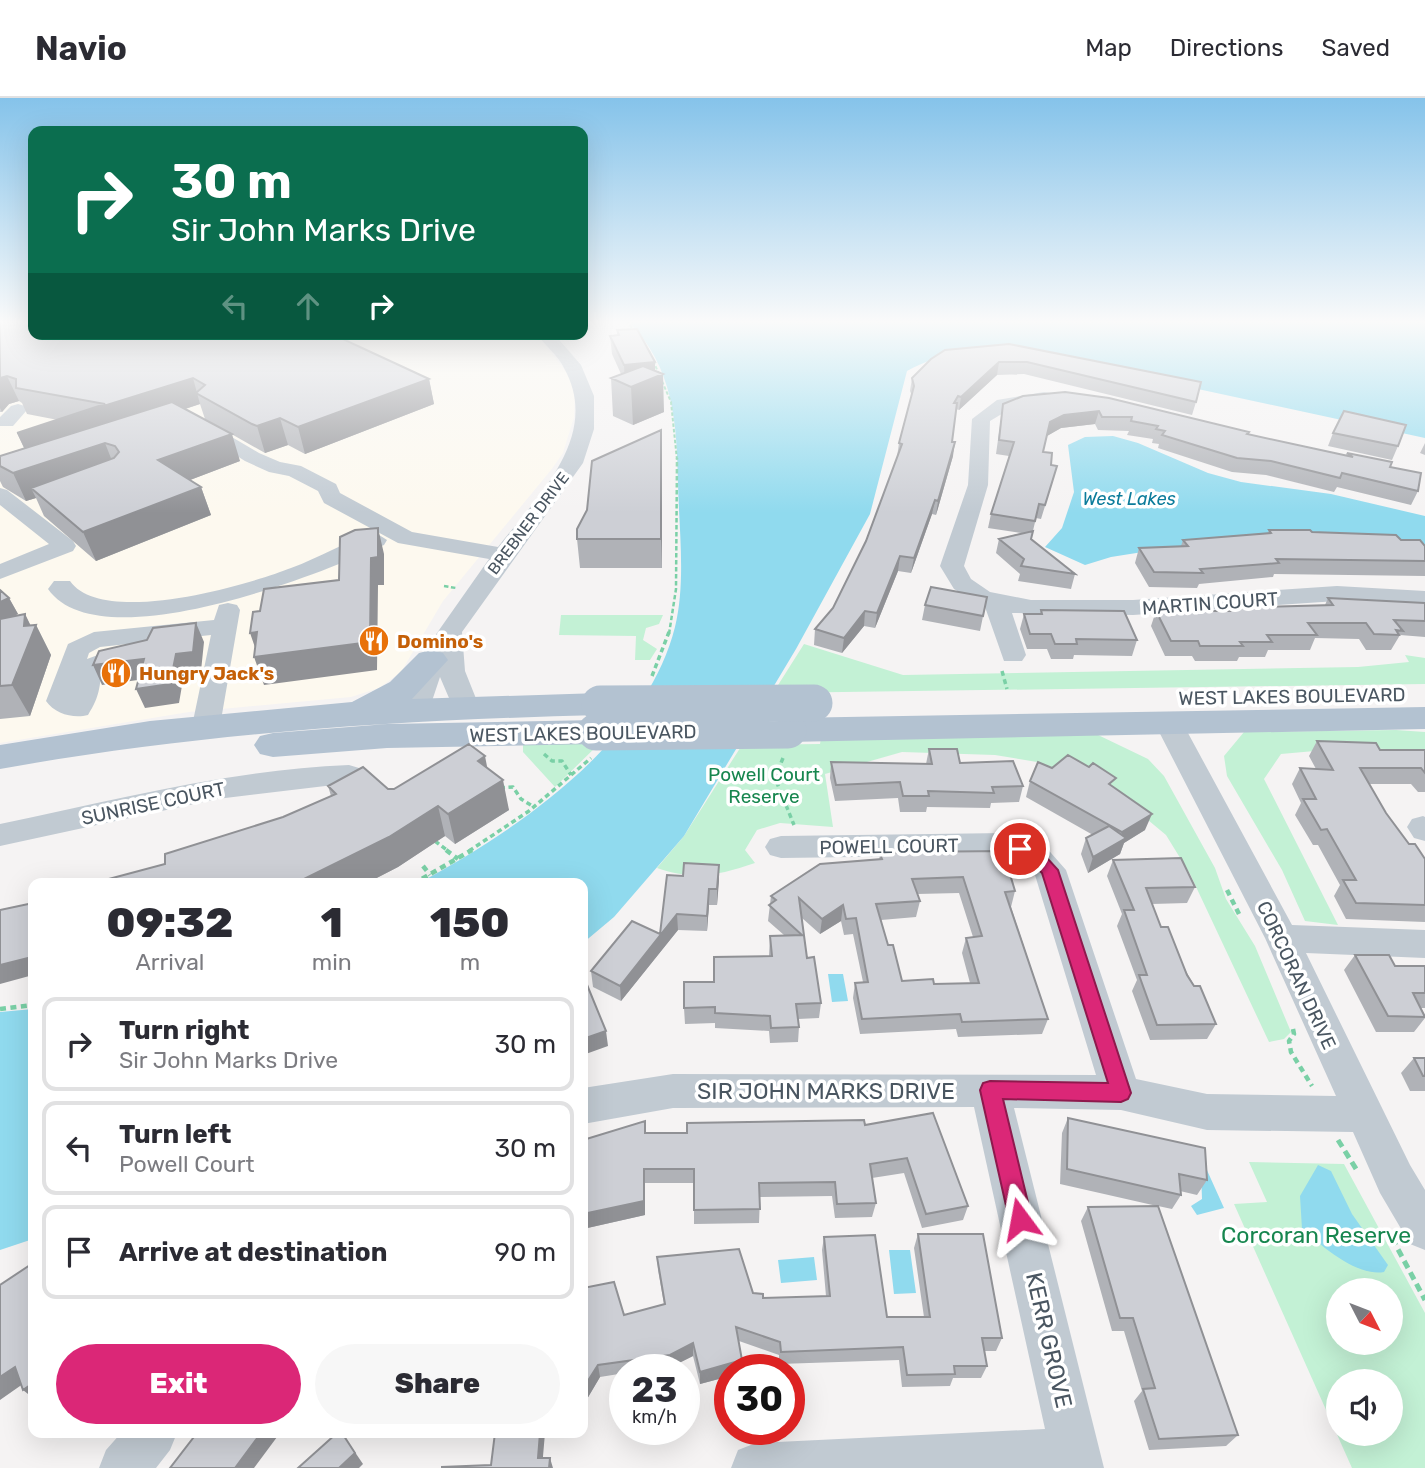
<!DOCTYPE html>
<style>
body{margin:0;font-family:Rubik,sans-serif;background:#f7f7f7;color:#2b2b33;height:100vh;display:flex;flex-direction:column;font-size:26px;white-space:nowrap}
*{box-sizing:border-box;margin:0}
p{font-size:23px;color:#7c7c81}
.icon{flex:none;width:38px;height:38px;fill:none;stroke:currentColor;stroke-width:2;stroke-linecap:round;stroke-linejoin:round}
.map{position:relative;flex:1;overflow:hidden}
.details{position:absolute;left:28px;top:780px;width:560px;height:560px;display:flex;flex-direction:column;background:#fff;border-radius:14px;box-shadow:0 7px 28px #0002}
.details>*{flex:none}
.guide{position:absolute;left:28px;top:28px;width:560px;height:214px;border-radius:14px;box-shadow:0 7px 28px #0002;background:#0b6e4f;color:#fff;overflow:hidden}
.needle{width:46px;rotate:132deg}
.buttons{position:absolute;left:1326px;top:1180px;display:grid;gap:14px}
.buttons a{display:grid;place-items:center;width:77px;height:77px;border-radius:50%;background:#fff;box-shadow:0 7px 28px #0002;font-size:35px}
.speed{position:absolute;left:609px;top:1256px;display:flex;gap:14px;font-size:35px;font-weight:700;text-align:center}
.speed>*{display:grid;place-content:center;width:91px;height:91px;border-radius:50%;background:#fff;box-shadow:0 7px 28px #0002;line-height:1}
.speed small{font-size:18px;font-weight:400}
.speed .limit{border:10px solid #d22;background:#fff;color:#111}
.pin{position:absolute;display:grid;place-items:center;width:60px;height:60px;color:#fff;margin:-30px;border:4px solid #fff;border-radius:50%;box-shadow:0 2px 7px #0007}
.me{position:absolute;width:77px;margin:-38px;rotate:347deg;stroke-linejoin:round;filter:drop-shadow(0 0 5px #0008)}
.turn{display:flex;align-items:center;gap:24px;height:147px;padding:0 28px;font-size:32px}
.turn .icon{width:91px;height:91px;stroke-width:2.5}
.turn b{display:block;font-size:49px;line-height:60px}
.lanes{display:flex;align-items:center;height:66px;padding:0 28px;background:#0003;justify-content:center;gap:35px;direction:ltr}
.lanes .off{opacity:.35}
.eta{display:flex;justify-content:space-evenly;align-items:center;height:119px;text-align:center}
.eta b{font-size:42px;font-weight:800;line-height:49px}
.button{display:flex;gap:14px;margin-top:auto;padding:14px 28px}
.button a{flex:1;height:80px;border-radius:42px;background:#db2777;color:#fff;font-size:28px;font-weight:800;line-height:80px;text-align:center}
.button a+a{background:#f7f7f7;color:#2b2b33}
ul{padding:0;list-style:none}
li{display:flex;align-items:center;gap:21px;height:94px;margin:0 14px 10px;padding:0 14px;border:4px solid #e1e1e2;border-radius:14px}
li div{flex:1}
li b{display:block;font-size:26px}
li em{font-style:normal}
header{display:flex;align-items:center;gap:42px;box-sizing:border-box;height:98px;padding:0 35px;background:#fff;border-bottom:2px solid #e1e1e2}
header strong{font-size:33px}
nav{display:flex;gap:38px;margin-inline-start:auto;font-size:24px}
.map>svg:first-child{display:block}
</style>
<header>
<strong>Navio</strong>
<nav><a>Map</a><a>Directions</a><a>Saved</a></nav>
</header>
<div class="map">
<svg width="1425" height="1370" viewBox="0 0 1425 1370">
<rect width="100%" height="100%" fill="#f5f3f3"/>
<path fill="#fdf9ef" d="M0 223 33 236H536L571 280 575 292 574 319 563 355 551 372 443 503 401 574 379 590 351 599 189 614 0 645Z"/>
<path fill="#c3f1d5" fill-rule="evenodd" d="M561 517H663L659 526 646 530 643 542 657 551 650 562H635L636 538 559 537Z
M804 546 903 577 1358 569 1409 564 1405 557 1425 560V586L773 595Z
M1396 632 1425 634V652L1348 650 1281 656 1264 681 1338 827 1305 823 1282 772 1227 678 1224 658 1244 634Z
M1096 636 1148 661 1164 678 1215 770 1226 801 1255 848 1291 934 1284 941 1269 944 1190 776 1166 737 1130 707 1085 681 1037 664 995 657 902 654 825 676 833 729 780 725 757 732 745 752 755 765C720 777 693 783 657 770L684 738 742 647 820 646 821 640Z
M601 644 555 689 523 654V645Z
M1249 1064 1344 1066 1425 1215V1370H1352L1234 1106 1267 1104ZM1339 1192H1391V1244H1339ZM1339 1283H1391V1335H1339Z"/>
<path fill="#90daee" d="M628 223H1425V340L1017 252C974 251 946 252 907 273L870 416 796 551 684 738 614 819 583 845V786H417C516 733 646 645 675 529 686 484 679 432 678 386 677 326 674 269 628 223Z
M1113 338 1138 345 1208 375 1241 384 1331 396 1425 418V452L1149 453 1111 459 1085 467 1045 449 1062 430 1074 394 1068 347 1085 339Z
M828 876H843L848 903 832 904Z
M33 911V1141L0 1152V914Z
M1318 1067 1331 1073 1352 1116 1388 1167 1384 1174C1357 1179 1322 1148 1302 1131L1300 1098Z
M1206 1070 1224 1110 1197 1117 1191 1108 1202 1101 1201 1073Z
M889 1152H910L916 1195 894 1196Z
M814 1159 817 1182 781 1185 778 1162Z"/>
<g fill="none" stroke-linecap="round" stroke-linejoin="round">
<path stroke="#7ad0a6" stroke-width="2" stroke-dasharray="3.5 2" stroke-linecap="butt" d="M626 223 634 232
M649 253 671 304 677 362"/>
<path stroke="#7ad0a6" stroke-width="2.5" stroke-dasharray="4.5 2.5" stroke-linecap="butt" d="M444 488 456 490
M669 536 676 491 677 360"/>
<path stroke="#7ad0a6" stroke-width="3.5" stroke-dasharray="5 3.5" stroke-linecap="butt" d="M1002 573 1007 591
M652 578 669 534
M544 656 552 663H562L571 677
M783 660 775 680 794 727
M500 690 513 689 521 701 534 709
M435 743 448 753
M469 753 529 713 591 660"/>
<path stroke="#7ad0a6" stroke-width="4.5" stroke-dasharray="6 4.5" stroke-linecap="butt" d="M446 752 458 761
M423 768 430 777
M413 786 472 752
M1227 792 1239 816
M0 911 33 907
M1293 931 1294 936 1289 943 1291 954 1312 988"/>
<path stroke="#7ad0a6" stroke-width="5" stroke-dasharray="8 5" stroke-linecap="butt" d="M1338 1042 1358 1074
M1392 1140 1425 1202"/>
<path fill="#c1cad2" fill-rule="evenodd" d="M537 236H554L581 267 594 298V331L583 365 462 534 465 573 479 608 475 614 465 617 455 614 440 579 428 615 418 618 408 615 404 609 418 562 489 461 398 445 324 405 318 393 289 378 269 374 245 363 191 329 201 323 208 325 259 355 280 364 301 368 336 386 340 395 412 434 498 449C537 399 602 338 564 270 558 257 545 248 537 236Z
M1044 294 1050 295 1053 299 1050 303 1010 311 990 323 988 387 964 468 971 481 990 494 1031 502H1133L1337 488 1425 493V507L1337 503 1133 517 1012 515 1026 557 1022 563H1004L985 509 954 491 940 468 968 387 972 321 997 302Z
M18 306 25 308 27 312 13 328H0V319L11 308Z
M0 390 7 392 73 443 76 448 73 453 0 481V466L49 446 0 407Z
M376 435 387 442 384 447C321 476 99 564 48 491L54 483H70C102 529 245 488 291 470 319 460 347 442 376 435Z
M228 505 237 507 240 512 220 628 216 634 206 637 196 634 192 628 211 537 100 549 89 555 87 561 117 550 133 547 142 550 146 555 142 560C80 576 114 577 88 617 74 621 55 616 46 603L68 546 94 534 214 522 219 507Z
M1168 615 1178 618 1182 624 1292 827 1425 832V860L1306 855 1410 1067 1425 1092V1152L1410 1146 1380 1095 1353 1034 1207 1032 1121 1012 1014 1010 1104 1370H731L738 1352 756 1345 1045 1331 974 1009 673 1010 583 1026V990L673 976 1096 977 1035 777 1022 763 1005 757 781 760 770 757 765 749 770 741 781 738 1006 735 1044 747 1066 772 1136 981 1207 996 1336 998 1265 840 1154 624 1158 618Z
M349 667 359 670 364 677 359 684 217 701 0 748V726C116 702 230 672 349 667Z
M1423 718 1425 719V743L1414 740 1407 729 1412 721Z
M121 1335H177L170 1352 156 1370H99L106 1352Z"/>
<path fill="#b3c2d1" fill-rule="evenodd" d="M431 552 443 555 448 562 412 601 600 595 613 598 618 606 613 614 600 617C398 622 199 635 0 671V647L150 623 352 604 390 584 419 555Z
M1425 609V631L788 644 775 640 770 632 775 624 788 620Z
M596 622 609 626 614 634 609 642 596 646 387 650 273 659 260 656 254 647 260 638 273 635 387 626Z"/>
<path stroke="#b3c2d1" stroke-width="37" d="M600 606 814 605
M596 634 788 632"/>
</g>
<path fill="#b0b2b7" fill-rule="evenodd" d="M0 223 429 281 434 306 305 356 288 347 265 355 205 321 200 306 185 311 240 363 190 382 201 389 211 417 96 463 44 418 36 400 26 403 3 389 0 383V358L24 350 17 335 58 322 27 316 22 305 19 303 9 306 2 314H0Z
M617 232 655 264V273L664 314 633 327 613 318 611 280 621 276 612 256 610 238 617 237Z
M1009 246 1196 304 1192 317 1024 276 997 277 959 312 956 311 952 344 953 358 936 417 932 416 911 475 898 473 875 530 864 528 842 555 814 547 815 531 833 510 866 443 897 359 899 345 912 298 910 293 912 280Z
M1023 298 1248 336 1345 358 1347 355 1390 369 1418 393 1411 407 1337 389 1334 394 1266 377 1232 374 1158 350 1159 346 1152 345 1153 341 1127 337 1129 333 1098 332 1095 326 1061 330 1047 338 1043 354 1051 367 1053 382 1041 421 1036 420 1031 441 1075 476 1071 491 1018 483 1020 476 996 455 999 441 1021 435 988 430 991 416 1009 358 996 356 1003 306Z
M661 332 662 470H580L577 441 587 412Z
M1333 335 1398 348 1392 362 1328 348Z
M1425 345V357L1420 355Z
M1269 432 1312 434 1401 442 1425 448V478L1274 476 1273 479 1199 486 1197 490 1149 489 1135 465 1139 450 1181 448 1183 442 1268 435Z
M0 492 9 500 18 516 12 519 25 516 31 528 36 527 51 557 30 618 0 621Z
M987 499 980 533 922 522 925 507Z
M1328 500 1425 505V539L1400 537 1391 552H1366L1359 541 1315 540 1310 552H1268L1265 559H1239L1237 563H1195L1192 558H1165L1151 528 1156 513H1227L1228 510 1325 507Z
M1041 512 1137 542 1132 558 1074 557 1073 561H1051L1047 551H1027L1020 531 1024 516H1040Z
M1317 643 1380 652H1425V694H1418L1411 686H1369L1386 715 1409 746 1425 761V824L1346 821 1334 798 1340 787 1318 747H1313L1295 717 1301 705 1292 686 1300 670 1316 671 1309 658Z
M929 651 960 665 1023 688 1019 704 991 705 990 710 927 709 926 714H900L898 700 835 703 830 680 831 664 926 666Z
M487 670 509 712 455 746 445 738 398 769 365 786H90L165 766 283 719 331 698 328 688 394 691Z
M1052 670 1113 689 1145 732 1124 745 1120 756 1088 775 1081 756 1086 740 1093 737 1026 699 1030 683Z
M880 756 1015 793 1011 809 1048 921 1042 936 958 939 956 931 860 936 853 900 855 885 863 884 853 836 844 837 841 823 820 836 802 820 807 860 821 905 819 920 798 921 799 929 798 944 770 945 769 933 715 930V925L685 926 684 910 714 884V859L769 858 770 838 784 837 768 823 771 798 879 762ZM959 795 973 839 966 840 962 855 970 885 934 886 902 883 888 847 881 822 916 819 920 803 917 796Z
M1113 762 1195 789 1187 805 1152 806 1161 829 1216 926 1207 941 1150 942 1132 893 1137 882 1117 828 1122 816 1107 778Z
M719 767 717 807H709L707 833 678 832 621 903 593 889 591 873 660 836 683 778Z
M1355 857 1395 868H1425V910H1421L1425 917V920L1414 934H1376L1344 872Z
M1414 960H1425V993H1410L1401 975Z
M1068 1020 1207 1082 1197 1097 1180 1093 1181 1097 1172 1111 1158 1108 1238 1337 1226 1348 1149 1352 1134 1303 1142 1293 1124 1233H1112L1081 1123 1088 1109 1157 1108 1060 1086 1062 1035Z
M645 1023 646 1035H687L865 1027 968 1108 963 1122 922 1130 904 1075 872 1080 876 1105 872 1119 835 1120 832 1098 760 1099 759 1125 694 1126V1085H645V1117L583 1131V1042Z
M918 1136 1002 1240 996 1253H984L987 1268 981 1280H953L950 1288 902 1289 899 1262 779 1266V1257L739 1243 742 1262V1272H730V1278L700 1286 693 1258 671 1269 648 1272H625V1275L600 1279 587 1301 583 1298V1190L624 1217 664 1206 658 1172 657 1159 763 1200 826 1198 822 1152 824 1139 887 1219H924L914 1150Z"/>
<path fill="#909195" d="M655 264V279L663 276 664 314 633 327 631 289 625 286 624 267Z
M999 264 997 277 959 312 961 299Z
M7 278 19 303 9 306 2 314 0 310V280Z
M193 280 200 306 30 362 17 335Z
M429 281 434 306 305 356 298 329Z
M1099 313 1095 326 1061 330 1047 338 1050 324 1064 317Z
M280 320 288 347 265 355 257 328Z
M661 332 662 359V470L661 441Z
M232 336 240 363 169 390 158 362Z
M955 344 953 358 936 417 938 403Z
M105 345 116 373 31 390 36 400 26 403 13 375Z
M201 389 211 417 96 463 83 434Z
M935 402 932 416 911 475 914 460Z
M378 430 384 456V487H378L377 572 264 587 254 559 258 558 250 535 257 534 265 557 371 460Z
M900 458 898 473 875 530 877 515Z
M9 500 18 516 0 524V504Z
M865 513 864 528 842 555 844 540Z
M25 516 33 533 36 527 51 557 30 618 12 587 24 528Z
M196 525 204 544 201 573 184 576 179 605 145 610 136 591Z
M144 561 152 580 102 587 93 567Z
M485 658 491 689 478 663Z
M503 682 509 712 455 746 448 716Z
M438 708 445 738 398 769 365 786H294Z
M1152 716 1145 732 1124 745 1120 756 1088 775 1093 759 1118 745 1122 734Z
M719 767V783L717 807V791Z
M709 791V807L707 833V818Z
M843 807 841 823 820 836 822 821Z
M677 816 678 832 621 903 620 888Z
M33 854V877L0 886V867Z
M606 933 608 948 583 957V941Z
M644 1071 645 1085V1117L583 1131V1111Z
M693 1245V1258L671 1269 670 1257Z
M742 1262V1272H730V1278L700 1286V1274Z
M598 1267 600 1279 587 1301 584 1289Z
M15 1269 30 1281 0 1302V1279Z
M33 1285V1300L23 1292Z
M261 1335H280L254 1370H235Z
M342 1335 363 1366 359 1370H339Z
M540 1335H545L542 1370 538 1360Z
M550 1360 553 1370H549Z"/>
<path fill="#cdcfd5" stroke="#909195" stroke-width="2" fill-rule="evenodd" d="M0 223H33V236H332L429 281 298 329 280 320 257 328 252 326 196 295 205 287 193 280 17 335 105 306 16 290V281L7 278 0 280Z
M637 231 655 264 624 267 610 238 619 237 617 232Z
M1009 246 1201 284 1196 304 1027 264H999L961 299 958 298 954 305H957L952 344H955L938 403 935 402 914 460 900 458 877 515 865 513 844 540 815 531 833 510 866 443 902 346 899 345 914 288 912 280 931 261 945 252Z
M643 268 663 276 631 289 611 280Z
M1065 294 1109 300 1249 334 1247 336 1353 359 1347 355 1392 364 1390 369 1421 375 1418 393 1342 375 1340 380 1271 363 1237 360 1162 337 1165 333 1156 331 1158 328 1131 323 1132 319H1102L1099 313 1064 317 1050 324 1043 354 1052 355 1051 367 1057 368 1045 407 1039 406 1035 423 991 416 1014 344 999 342 1003 306 1023 298Z
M172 304 232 336 158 362 201 389 83 434 31 390 114 360 119 354 115 348 105 345 13 375 0 368V358Z
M1344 313 1406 327 1398 348 1333 335Z
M661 332V441H577V431L587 412 592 363Z
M378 430V459L371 460 370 544 254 559 257 534 250 535 253 514 260 513 264 491 339 482 340 439 355 432Z
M1269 432H1310L1312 434 1396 437 1401 442H1420L1425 448V463L1276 461 1279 465 1200 471 1203 475 1154 474 1139 450 1188 448 1183 442 1271 435Z
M1033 433 1031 441 1075 476 1021 468 1024 461 999 441Z
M931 489 987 499 983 518 925 507Z
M0 492 9 500 0 504Z
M1328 500 1425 505V523L1394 522 1403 533 1396 532 1399 537 1374 536 1366 525H1308L1317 537H1267L1272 544H1240L1243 548H1200L1198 543H1171L1156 513H1230L1228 510 1333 507Z
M1041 512 1124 513 1137 542 1076 541 1077 546H1055L1051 536H1030L1024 516H1042Z
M25 516 24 528 36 527 12 587 0 588V521Z
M196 525 193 554 176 556 170 586 136 591 144 561 93 567 99 553 147 542 153 530Z
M1317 643 1376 645 1380 652H1425V675L1421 670H1360L1386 715 1409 746H1415L1425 761V807L1356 805 1343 782H1356L1327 731 1321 732 1303 701H1316L1300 670 1333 672Z
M469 646 485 658 478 663 503 682 448 716 438 708 389 739 294 786H90L165 766V756L283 719 336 696 328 688 363 669 388 691H394Z
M929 651H957L960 665 1013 663 1023 688 992 689 994 695 928 693 929 698H903L900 684 836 687 831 664 932 666Z
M1068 657 1089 669 1093 665 1116 680 1109 686 1152 716 1122 734 1030 683 1038 664 1052 670Z
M1109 728 1126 740 1093 759 1086 740Z
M1003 753 1015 793 1005 794 1048 921 962 924 960 916 862 921 855 885 868 884 856 820 846 821 843 807 822 821 799 800 807 860 814 859 821 905 796 906 799 929 771 930 770 918 715 915V909L684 910V884H714V859L772 858 770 838 802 837 769 807 776 802 771 798 820 766 882 761 880 756 904 754ZM963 779 982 838 966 840 979 885 934 886 933 881 902 883 893 847H888L876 806 920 803 912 781Z
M1181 760 1195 789 1146 790 1161 829H1168L1187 877 1194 888H1200L1216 926 1157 927 1139 877H1147L1124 812H1134L1113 762Z
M684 765 719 767 717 791H709L707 818 677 816 620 888 591 873 632 823 660 836 667 777 683 778Z
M33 805 32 859 0 867V812Z
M1355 857H1389L1395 868H1425V895H1413L1425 919 1388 918Z
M583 877 606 933 583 941Z
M1414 960H1425V978H1423Z
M933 1015 968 1108 926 1116 907 1060 870 1066 876 1105 837 1106 835 1084 759 1085 760 1111 694 1112V1071H644V1103L583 1116V1042L645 1023V1035H687V1025L864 1022 865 1027Z
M1068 1020 1205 1050 1207 1082 1179 1076 1181 1097 1067 1071Z
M1158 1108 1238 1337 1159 1341 1143 1291 1155 1290 1133 1220H1120L1088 1109Z
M918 1136H983L1002 1240H982L987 1268H954L955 1276 907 1277 903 1249 781 1254 780 1244 736 1229 742 1262 700 1274 693 1245 670 1257 598 1267 584 1289 583 1288V1190L614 1184 624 1217 665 1206 657 1159 739 1151 753 1195 763 1196V1200L830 1198 824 1139 875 1137 887 1219H930Z
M33 1165V1285L23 1292 15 1269 0 1279V1187Z
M197 1335H261L235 1370H170Z
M337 1335H342L355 1355 339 1370H298Z
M495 1335H540L538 1360H550L549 1370H442V1369L491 1367Z"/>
<linearGradient id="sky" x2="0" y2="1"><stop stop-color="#85c3ea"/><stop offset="0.54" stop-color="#fafafa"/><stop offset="1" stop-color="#fafafa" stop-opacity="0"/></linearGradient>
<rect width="1425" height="415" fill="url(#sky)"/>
<path fill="#db2777" stroke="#8e194d" stroke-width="2" d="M1020 745 1039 751 1058 772 1131 995 1128 1001 1121 1004 1003 1001 1032 1121 1029 1129 1020 1133 1012 1129 1009 1121 980 992 983 985 990 983 1108 985 1042 775 1027 760 1014 755 1011 751 1014 746Z"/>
<defs>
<g id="restaurant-disc" transform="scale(1.575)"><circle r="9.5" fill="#e8710a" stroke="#fff"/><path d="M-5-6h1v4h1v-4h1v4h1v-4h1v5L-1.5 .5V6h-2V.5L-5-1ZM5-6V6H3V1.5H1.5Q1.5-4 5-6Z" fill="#fff"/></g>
</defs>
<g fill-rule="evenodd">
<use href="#restaurant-disc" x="374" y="543"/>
<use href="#restaurant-disc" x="116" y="575"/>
</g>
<g text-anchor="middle" stroke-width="7" stroke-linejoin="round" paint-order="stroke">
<g font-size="16" fill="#4a5661" stroke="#fff">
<text transform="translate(528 425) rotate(-53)" y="6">BREBNER DRIVE</text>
</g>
<g font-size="18" font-style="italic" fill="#0c7c9b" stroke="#fff">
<text x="1129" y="407">West Lakes</text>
</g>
<g font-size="19" fill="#4a5661" stroke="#fff">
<text transform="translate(1210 505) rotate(-4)" y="7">MARTIN COURT</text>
<text transform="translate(1292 598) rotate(-1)" y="7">WEST LAKES BOULEVARD</text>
<text transform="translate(583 635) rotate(-1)" y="7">WEST LAKES BOULEVARD</text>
<text transform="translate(153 705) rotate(-12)" y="7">SUNRISE COURT</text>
<text transform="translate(889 748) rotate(-1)" y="7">POWELL COURT</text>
<text transform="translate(1297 877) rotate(65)" y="7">CORCORAN DRIVE</text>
</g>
<g font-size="19" font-weight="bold" fill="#c56008" stroke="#fff" text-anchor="start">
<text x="397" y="550">Domino's</text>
<text x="139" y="582">Hungry Jack's</text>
</g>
<g font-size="19" fill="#17864f" stroke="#fff">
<text x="764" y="683">Powell Court<tspan x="764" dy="22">Reserve</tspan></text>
</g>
<g font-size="23" fill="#4a5661" stroke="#fff">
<text x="826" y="1001">SIR JOHN MARKS DRIVE</text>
<text transform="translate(1049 1242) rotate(77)" y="8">KERR GROVE</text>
</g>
<g font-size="23" fill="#17864f" stroke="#fff">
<text x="1316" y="1145">Corcoran Reserve</text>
</g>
</g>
</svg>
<div class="buttons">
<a><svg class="needle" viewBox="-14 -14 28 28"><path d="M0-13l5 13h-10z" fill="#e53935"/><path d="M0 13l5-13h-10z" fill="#7c7c81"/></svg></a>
<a><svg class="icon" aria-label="sound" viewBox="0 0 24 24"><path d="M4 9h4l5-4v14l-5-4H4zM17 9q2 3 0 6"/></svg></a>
</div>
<div class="speed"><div>23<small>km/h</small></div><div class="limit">30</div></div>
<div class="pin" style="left:1020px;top:751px;background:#d93025"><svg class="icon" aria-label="arrive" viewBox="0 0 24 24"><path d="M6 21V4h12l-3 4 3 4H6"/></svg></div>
<svg class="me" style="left:1020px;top:1121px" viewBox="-20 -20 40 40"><path d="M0-17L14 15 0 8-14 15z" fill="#db2777" stroke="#fff" stroke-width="4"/></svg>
<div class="guide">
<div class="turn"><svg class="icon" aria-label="right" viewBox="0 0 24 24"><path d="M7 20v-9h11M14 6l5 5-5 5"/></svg><div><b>30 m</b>Sir John Marks Drive</div></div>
<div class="lanes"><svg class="icon off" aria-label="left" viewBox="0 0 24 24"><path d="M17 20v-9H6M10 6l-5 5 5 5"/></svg><svg class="icon off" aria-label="ahead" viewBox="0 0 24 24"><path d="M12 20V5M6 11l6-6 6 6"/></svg><svg class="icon" aria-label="right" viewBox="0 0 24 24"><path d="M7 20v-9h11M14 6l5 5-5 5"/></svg></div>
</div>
<section class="details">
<div class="eta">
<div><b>09:32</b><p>Arrival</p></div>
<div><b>1</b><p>min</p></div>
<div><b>150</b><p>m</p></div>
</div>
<ul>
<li><svg class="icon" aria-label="right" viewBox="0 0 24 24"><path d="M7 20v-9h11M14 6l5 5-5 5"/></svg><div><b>Turn right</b><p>Sir John Marks Drive</p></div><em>30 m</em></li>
<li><svg class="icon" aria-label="left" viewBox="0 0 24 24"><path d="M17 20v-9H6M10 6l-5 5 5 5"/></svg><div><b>Turn left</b><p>Powell Court</p></div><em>30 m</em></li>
<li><svg class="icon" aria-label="arrive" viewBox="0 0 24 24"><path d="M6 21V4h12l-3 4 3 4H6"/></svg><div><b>Arrive at destination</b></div><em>90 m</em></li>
</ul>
<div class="button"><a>Exit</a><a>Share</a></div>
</section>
</div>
